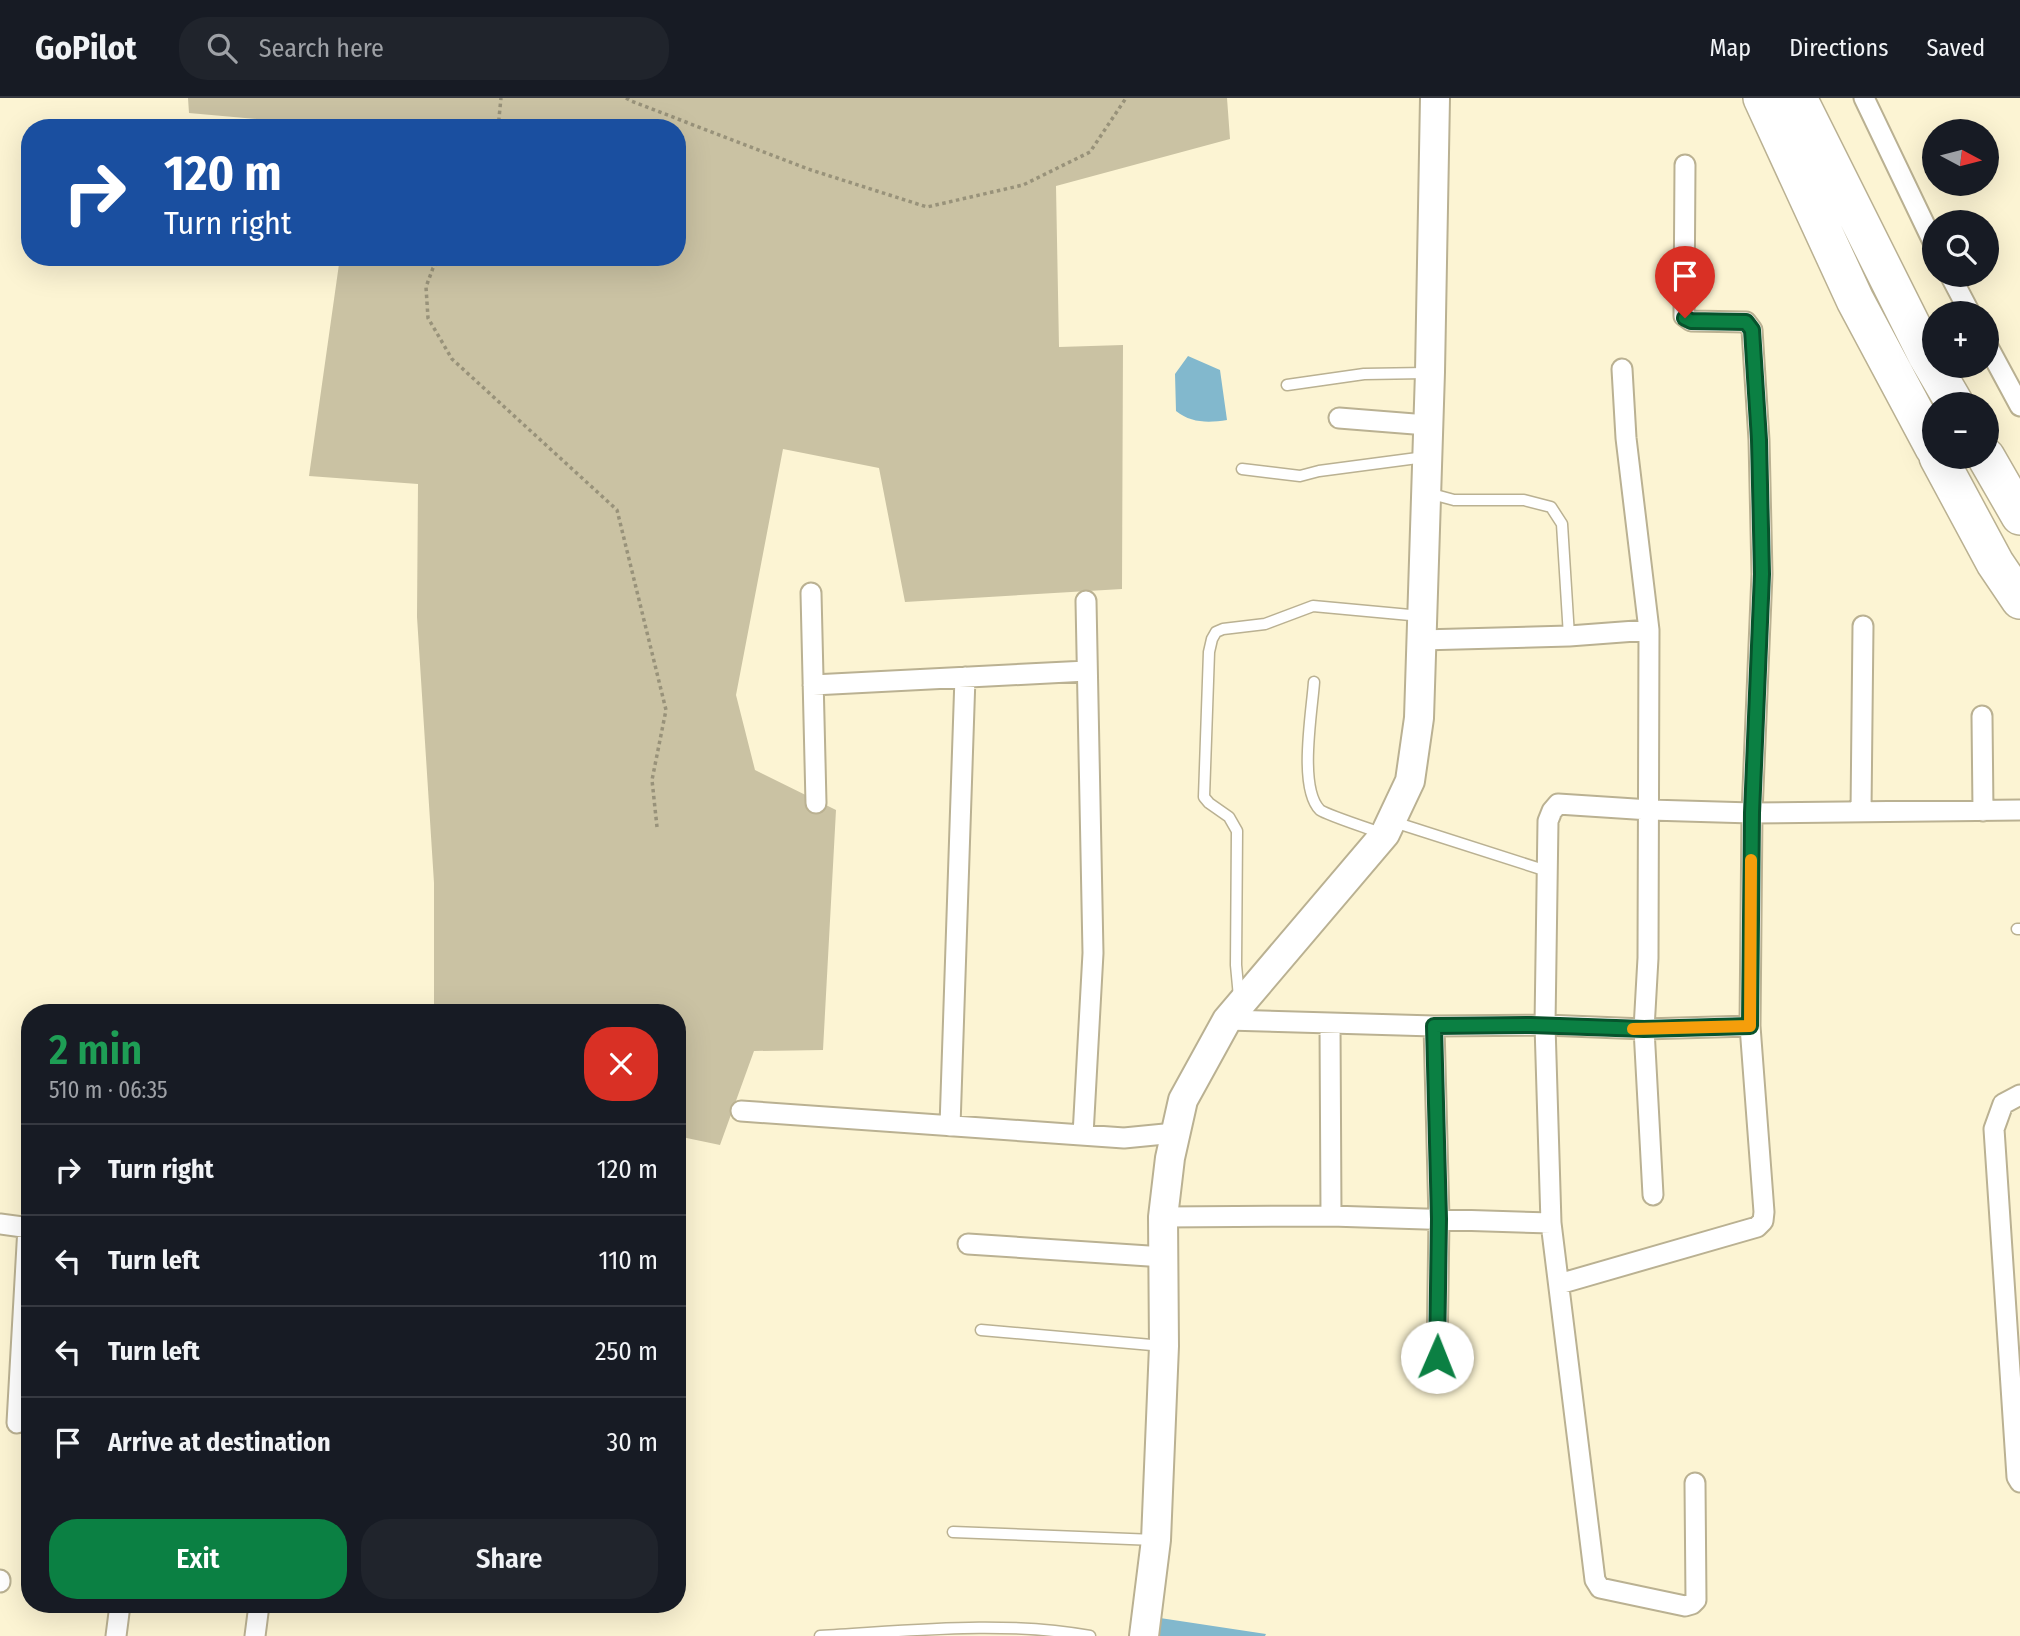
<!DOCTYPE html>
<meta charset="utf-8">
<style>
body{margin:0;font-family:"Fira Sans Condensed",sans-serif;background:#20242c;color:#f1f3f6;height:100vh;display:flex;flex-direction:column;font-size:26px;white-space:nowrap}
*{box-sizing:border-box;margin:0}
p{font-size:23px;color:#9ea1a6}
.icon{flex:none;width:38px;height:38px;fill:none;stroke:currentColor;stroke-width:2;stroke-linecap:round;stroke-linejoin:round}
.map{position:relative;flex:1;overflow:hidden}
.sheet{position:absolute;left:21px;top:906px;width:665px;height:609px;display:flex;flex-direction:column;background:#171b24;border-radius:28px;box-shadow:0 7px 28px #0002}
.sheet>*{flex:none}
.top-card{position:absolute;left:21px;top:21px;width:665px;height:147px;border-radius:28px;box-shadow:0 7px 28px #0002;background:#1a4fa0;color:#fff;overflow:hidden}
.needle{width:46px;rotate:97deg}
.controls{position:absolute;left:1922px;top:21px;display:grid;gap:14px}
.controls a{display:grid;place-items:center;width:77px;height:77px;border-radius:50%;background:#171b24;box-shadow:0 7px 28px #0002;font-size:35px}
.pin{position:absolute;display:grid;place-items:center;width:60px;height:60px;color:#fff;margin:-72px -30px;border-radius:50% 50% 50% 0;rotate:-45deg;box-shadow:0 0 7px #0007}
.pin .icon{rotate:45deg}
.me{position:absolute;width:77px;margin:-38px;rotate:1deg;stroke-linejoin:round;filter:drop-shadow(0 0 5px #0008)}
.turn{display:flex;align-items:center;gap:24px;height:147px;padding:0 28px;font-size:32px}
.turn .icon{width:91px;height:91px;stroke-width:2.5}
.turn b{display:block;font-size:49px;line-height:60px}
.round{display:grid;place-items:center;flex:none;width:74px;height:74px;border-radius:28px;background:#20242c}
.headline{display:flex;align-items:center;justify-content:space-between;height:119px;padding:0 28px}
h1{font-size:42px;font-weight:600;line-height:52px;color:#1e9e55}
.primary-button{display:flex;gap:14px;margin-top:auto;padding:14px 28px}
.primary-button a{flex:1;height:80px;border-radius:28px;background:#0b8043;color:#fff;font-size:28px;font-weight:600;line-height:80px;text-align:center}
.primary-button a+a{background:#20242c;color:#f1f3f6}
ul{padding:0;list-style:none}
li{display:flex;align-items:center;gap:21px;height:91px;padding:0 28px;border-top:2px solid #363941}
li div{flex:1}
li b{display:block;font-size:26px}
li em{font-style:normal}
header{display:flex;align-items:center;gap:42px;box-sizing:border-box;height:98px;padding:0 35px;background:#171b24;border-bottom:2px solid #363941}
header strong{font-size:33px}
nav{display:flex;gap:38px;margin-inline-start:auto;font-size:24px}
.search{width:490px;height:63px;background:#20242c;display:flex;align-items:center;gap:18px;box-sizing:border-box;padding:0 24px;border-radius:28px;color:#9ea1a6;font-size:26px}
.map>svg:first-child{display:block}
</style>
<header>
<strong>GoPilot</strong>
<div class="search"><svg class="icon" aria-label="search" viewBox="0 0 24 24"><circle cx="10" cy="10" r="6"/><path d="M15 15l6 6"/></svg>Search here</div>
<nav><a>Map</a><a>Directions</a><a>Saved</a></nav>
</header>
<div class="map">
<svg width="2020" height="1538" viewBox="0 0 2020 1538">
<rect width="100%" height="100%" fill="#fcf4d3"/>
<path fill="#cac2a3" d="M188 0H1227L1230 41 1056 88 1059 249 1123 247 1122 491 905 504 879 370 783 351 736 597 755 672 836 712 823 952 754 953 720 1047 677 1038V915H434V785L417 519 418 386 309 378 340 159H677V30H359L189 15Z"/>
<path fill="#82b8cd" d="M1188 258 1220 272 1227 322C1208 325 1191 325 1176 313L1175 276Z
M1160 1520 1266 1536 1265 1538H1159Z"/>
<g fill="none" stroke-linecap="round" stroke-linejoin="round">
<g stroke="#bab192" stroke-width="13">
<path id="lane" d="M1287 287 1364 276 1426 275
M1242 371 1300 378 1319 373 1425 359
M1428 395 1454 402H1524L1551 409 1562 426 1569 538
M1314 584C1312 614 1298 690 1320 712 1327 717 1370 731 1381 735
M1394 724 1547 773
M2017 831H2020
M1239 899 1236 867 1237 733 1229 719 1209 705 1204 699 1209 554 1212 541 1216 534 1223 531 1265 526 1313 508 1421 518
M981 1232 1163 1248
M953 1434 1155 1442
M820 1538C909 1533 1001 1522 1090 1538"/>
</g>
<g stroke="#bab192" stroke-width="23">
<path id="street" d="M1864 0 1934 146
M1950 177 1970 215
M1986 245 2020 308
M1622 271 1626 340 1649 532 1648 860 1644 931 1653 1097
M1339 320 1427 327
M811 495 816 705
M1421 542 1569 538 1649 532
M813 587 1087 573
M1982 618 1983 713
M1861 713 1863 528
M1227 922 1434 928 1545 927 1644 931 1750 928 1752 715 1762 476 1759 342 1752 232 1746 224 1691 223 1684 218 1685 67
M1330 926 1331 1118
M1434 928 1439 1121 1437 1260
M2020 997 2003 1006 1994 1031 2017 1379 2020 1384
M741 1013 1124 1040 1175 1035
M950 1028 965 579
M1083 1037 1093 855 1086 503
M1163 1119 1331 1118 1551 1125
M0 1126 30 1130
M968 1146 1164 1159
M1559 1186 1757 1129 1763 1123 1764 1114 1750 928
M17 1325 28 1129
M1695 1385 1696 1502 1692 1506 1685 1508 1600 1490 1595 1482 1551 1125 1545 927 1548 723 1552 713 1558 706 1650 712 1752 715 2020 712
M0 1484V1482
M116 1538 120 1507
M255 1538 259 1507"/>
</g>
<g stroke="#bab192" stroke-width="32">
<path id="secondary" d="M1144 1538 1156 1442 1164 1248 1163 1119 1170 1060 1183 1002 1227 922 1385 736 1410 683 1419 620 1430 274 1435 0"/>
</g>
<g stroke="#bab192" stroke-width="40">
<path id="highway" d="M1762 0 1855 202 1934 350
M1798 0 1927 258 1955 306
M1938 359 1995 465 2020 502
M1986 359 2020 418"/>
</g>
<path stroke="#98927a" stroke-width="3.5" stroke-dasharray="3.5 3.5" stroke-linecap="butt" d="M626 0 631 3 808 71 927 109 1023 87 1090 54 1126 0
M498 30 501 0
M442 159 433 170 426 189 428 220 452 261 617 412 666 612 652 682 657 729"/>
<use href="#lane" stroke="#fff" stroke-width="10"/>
<use href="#street" stroke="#fff" stroke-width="19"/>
<use href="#secondary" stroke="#fff" stroke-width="28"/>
<use href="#highway" stroke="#fff" stroke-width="37"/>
</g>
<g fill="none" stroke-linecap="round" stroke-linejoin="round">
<g stroke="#07532c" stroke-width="18">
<path id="route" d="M1437 1259 1439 1121 1434 928 1531 927 1644 931 1750 928 1752 715 1762 476 1759 342 1752 232 1746 224 1691 223 1685 220"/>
</g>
<use href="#route" stroke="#0b8043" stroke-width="12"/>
<path stroke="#f59e0b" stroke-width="12" d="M1633 931 1750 928 1751 762"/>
</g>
</svg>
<div class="controls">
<a><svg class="needle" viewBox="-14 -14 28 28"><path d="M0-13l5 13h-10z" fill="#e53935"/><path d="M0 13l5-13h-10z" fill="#9ea1a6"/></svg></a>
<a><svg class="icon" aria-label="search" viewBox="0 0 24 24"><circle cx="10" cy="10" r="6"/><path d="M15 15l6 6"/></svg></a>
<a>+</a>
<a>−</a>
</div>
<div class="pin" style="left:1685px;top:220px;background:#d93025"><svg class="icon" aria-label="arrive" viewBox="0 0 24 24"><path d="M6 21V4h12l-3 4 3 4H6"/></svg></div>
<svg class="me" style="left:1437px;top:1259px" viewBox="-20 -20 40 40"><circle r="19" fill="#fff"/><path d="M0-13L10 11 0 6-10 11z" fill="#0b8043"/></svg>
<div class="top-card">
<div class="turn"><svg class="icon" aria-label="right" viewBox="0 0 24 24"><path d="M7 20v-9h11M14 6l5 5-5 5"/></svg><div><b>120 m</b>Turn right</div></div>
</div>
<section class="sheet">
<div class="headline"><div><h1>2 min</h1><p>510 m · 06:35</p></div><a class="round" style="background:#d93025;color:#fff"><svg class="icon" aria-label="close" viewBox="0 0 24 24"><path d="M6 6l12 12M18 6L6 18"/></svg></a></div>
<ul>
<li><svg class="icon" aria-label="right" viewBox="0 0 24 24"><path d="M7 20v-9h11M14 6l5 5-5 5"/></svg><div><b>Turn right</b></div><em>120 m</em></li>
<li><svg class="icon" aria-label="left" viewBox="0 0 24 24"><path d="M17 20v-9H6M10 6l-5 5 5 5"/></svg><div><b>Turn left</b></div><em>110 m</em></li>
<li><svg class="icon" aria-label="left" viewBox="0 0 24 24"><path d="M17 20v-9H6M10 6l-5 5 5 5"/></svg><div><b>Turn left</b></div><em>250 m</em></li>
<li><svg class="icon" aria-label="arrive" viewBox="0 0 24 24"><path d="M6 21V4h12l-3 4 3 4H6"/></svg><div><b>Arrive at destination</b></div><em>30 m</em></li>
</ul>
<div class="primary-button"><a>Exit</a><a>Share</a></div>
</section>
</div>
